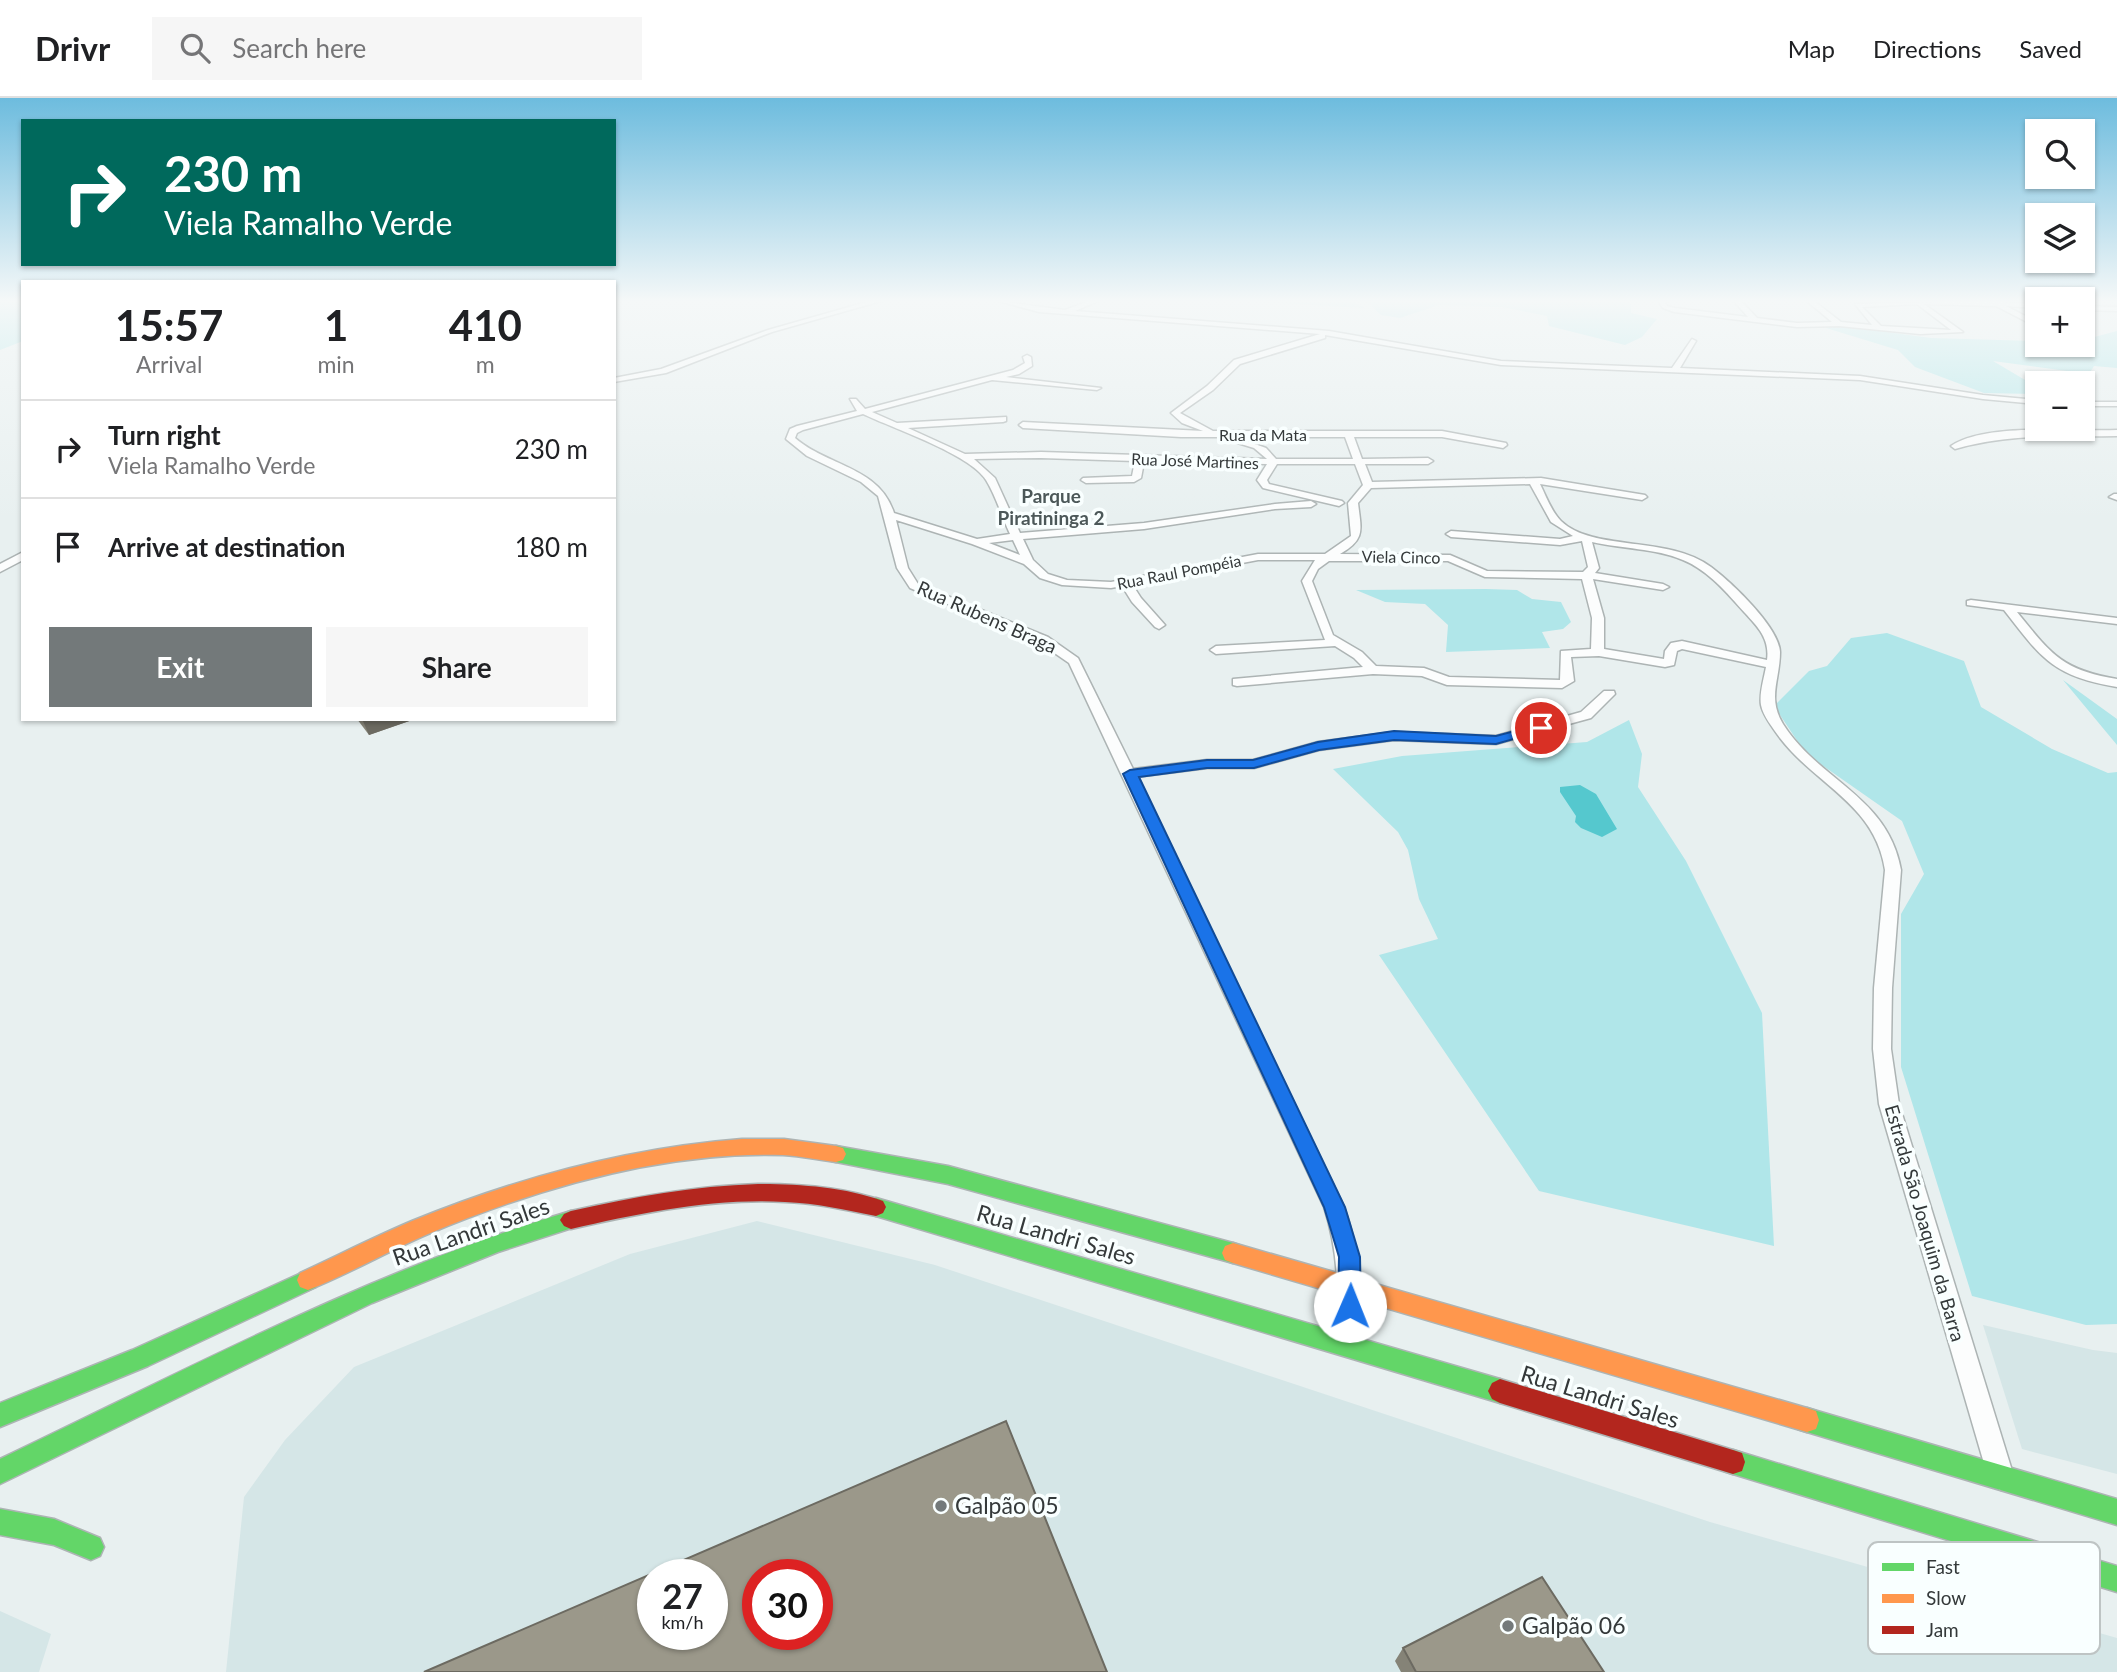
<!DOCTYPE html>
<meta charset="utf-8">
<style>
body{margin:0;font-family:Lato,sans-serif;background:#f6f6f6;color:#202124;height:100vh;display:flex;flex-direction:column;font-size:26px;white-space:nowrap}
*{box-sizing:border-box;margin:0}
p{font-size:23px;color:#757577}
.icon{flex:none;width:38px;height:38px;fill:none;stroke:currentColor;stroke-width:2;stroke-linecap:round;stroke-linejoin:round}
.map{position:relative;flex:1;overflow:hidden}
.drawer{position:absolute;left:21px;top:182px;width:595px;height:441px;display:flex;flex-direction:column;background:#fff;border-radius:0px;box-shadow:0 2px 5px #0004}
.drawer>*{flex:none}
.hud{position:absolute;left:21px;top:21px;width:595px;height:147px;border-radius:0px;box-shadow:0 2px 5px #0004;background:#00695c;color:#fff;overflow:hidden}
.tools{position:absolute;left:2025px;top:21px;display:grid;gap:14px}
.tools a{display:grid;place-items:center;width:70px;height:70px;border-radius:0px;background:#fff;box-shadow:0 2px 5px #0004;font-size:35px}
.speed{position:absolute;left:637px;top:1461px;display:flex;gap:14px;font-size:35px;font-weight:700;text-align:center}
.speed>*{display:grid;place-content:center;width:91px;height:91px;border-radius:50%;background:#fff;box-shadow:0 2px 5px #0004;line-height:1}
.speed small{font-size:18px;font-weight:400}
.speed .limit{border:10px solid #d22;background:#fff;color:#111}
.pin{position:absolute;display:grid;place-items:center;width:60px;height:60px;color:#fff;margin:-30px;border:4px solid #fff;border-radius:50%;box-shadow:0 2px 7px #0007}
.me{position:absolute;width:77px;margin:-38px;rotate:1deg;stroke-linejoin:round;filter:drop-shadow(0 0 5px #0008)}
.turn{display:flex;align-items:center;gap:24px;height:147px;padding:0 28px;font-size:32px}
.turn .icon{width:91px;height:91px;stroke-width:2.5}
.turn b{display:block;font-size:49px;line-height:60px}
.eta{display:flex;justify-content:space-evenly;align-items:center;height:119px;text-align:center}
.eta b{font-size:42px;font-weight:700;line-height:49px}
.cta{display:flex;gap:14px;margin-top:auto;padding:14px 28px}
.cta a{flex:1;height:80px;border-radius:0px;background:#73797a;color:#fff;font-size:28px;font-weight:700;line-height:80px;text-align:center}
.cta a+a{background:#f6f6f6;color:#202124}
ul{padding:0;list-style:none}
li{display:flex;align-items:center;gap:21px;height:98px;padding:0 28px;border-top:2px solid #e0e0e0}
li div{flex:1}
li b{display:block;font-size:26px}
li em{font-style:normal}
header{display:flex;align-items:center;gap:42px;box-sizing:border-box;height:98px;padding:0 35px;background:#fff;border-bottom:2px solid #e0e0e0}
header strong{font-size:33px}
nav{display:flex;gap:38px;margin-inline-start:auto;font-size:24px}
.search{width:490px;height:63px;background:#f6f6f6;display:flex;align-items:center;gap:18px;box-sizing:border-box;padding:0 24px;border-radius:0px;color:#757577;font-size:26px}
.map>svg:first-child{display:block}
</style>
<header>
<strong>Drivr</strong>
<div class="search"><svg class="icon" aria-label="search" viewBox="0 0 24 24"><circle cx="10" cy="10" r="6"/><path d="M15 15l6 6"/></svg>Search here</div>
<nav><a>Map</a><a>Directions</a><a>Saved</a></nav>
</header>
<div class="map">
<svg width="2117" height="1574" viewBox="0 0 2117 1574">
<rect width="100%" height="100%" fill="#e8f0f0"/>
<path fill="#d5e6e7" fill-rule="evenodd" d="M757 1123 935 1167 1710 1424 2117 1540V1574H226L244 1399 285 1342 354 1269 630 1156ZM653 1477H712V1536H653ZM758 1477H817V1536H758Z
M1983 1227 2093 1252 2117 1255V1376L2022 1351Z
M0 1513 51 1536 39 1574H0Z"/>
<path fill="#b0e6e9" d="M0 203H23V243L0 252Z
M1244 203H1353L1364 210Z
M1366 203H1624L1631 206V215L1657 221 1642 239 1625 247 1549 228 1547 218 1502 209 1439 207 1400 220 1381 217Z
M1827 226 1931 240 2037 243V247H2082L2083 242 2117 233V270L2094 268 2089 276 1993 263 2037 289V296L1984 295 1915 269 1898 252 1826 230Z
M1486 491 1517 492 1532 501 1561 504 1571 524 1563 531 1542 534 1550 550 1446 554 1448 527 1425 506 1385 504 1356 492Z
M1887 535 1964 563 1981 609 2052 651 2108 675 2117 674V1226L2086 1227 1972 1198 1901 969V816L1924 776 1902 723 1806 656 1774 608 1809 573 1827 568 1851 540Z
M2063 582 2117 621V647Z
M1629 622 1642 656 1638 689 1686 763 1762 915 1774 1148 1539 1093 1379 857 1438 841 1419 801 1408 752 1398 734 1333 671 1402 658 1587 644Z"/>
<path fill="#55c8ce" d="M1580 687 1596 696 1617 731 1602 739 1581 730 1575 724 1576 718 1560 694V689Z"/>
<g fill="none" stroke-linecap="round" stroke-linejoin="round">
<g stroke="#adb4b4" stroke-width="3">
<path id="street" d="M870 203H881L772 234 666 275 614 284V280L661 271 768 232Z
M998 203 1065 212 1089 203H1098L1075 213 1329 233 1501 263 1672 270 1692 241 1696 243 1680 270 1860 278 1983 297 2037 302V306L1983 301 1860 282 1501 267 1325 237V240L1240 266 1213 292 1180 315 1213 333H1442L1506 345 1507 347 1503 350 1442 339H1354L1362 361 1428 360 1433 363 1428 366H1365L1372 384 1541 380 1645 397 1647 399 1642 402 1540 386C1546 398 1551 413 1561 423 1593 454 1669 437 1711 469 1731 484 1779 529 1780 554 1780 582 1767 600 1783 626 1819 683 1888 698 1901 772L1892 890 1891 951 1899 1006 2014 1379 2010 1388 2001 1392 1992 1388 1988 1379 1879 1006 1873 951 1874 890 1885 772C1875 706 1817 688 1780 640 1773 630 1763 618 1761 607 1759 596 1764 580 1766 569L1682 551 1677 553 1674 567 1665 569 1599 558 1571 559 1574 583 1562 590 1447 587 1422 578 1373 576 1237 588 1233 587V581L1363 569 1354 560 1335 548 1216 556 1210 552 1216 548 1325 542 1302 483 1315 462H1258L1132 486 1141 500 1165 527 1159 531 1155 529 1132 504 1122 488 1111 490 1062 487 1040 480 1024 466 972 446 896 422 908 470 918 486 1048 539 1078 560 1133 671 1207 662H1253L1318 644 1394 634 1496 638 1581 614 1604 593H1614L1615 596 1591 620 1496 646 1394 642 1319 652 1254 670H1207L1136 679 1344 1109C1357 1145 1371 1218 1355 1254L1347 1257 1339 1254 1336 1246C1339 1198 1339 1155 1324 1109L1069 565 1040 545 910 490 897 470 878 398 861 384 807 358 786 341 790 331 797 328 857 313 850 301H856L865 311 1013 272 1025 265 1023 259 1027 257 1031 259 1032 268 1019 276 1006 279 1101 290 1097 292 992 282 872 314 897 325 1006 319V323L1003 324 908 330 965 356 1041 354 1267 361 1254 350 1231 343 1230 341 1233 339H1181L1023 330 1019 327 1023 324 1203 333 1182 325 1171 315 1207 288 1234 262 1320 236 1039 214ZM863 316C892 330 970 356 986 382 996 398 1002 419 1010 436L977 441 894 415C880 369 827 368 795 340L797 335 803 332ZM1235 339H1345L1353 361H1276L1266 350ZM1041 360 1135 363 1132 378 1083 380 1081 382 1086 385 1134 384 1141 380 1144 364 1267 366 1257 382 1263 390 1339 408 1344 405 1342 403 1269 386 1267 382 1277 366H1355L1363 387 1348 405 1351 438 1325 456H1258L1111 484 1067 482 1048 476 1033 462 1023 441 1144 431 1275 411 1311 409 1316 406 1311 403 1275 406 1144 425 1020 435 995 380 974 361ZM1530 386 1551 424 1573 438 1560 441 1451 433 1446 436 1451 439 1560 447 1582 443 1588 469 1583 474 1487 473 1450 457 1340 456C1366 441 1361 432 1358 405L1371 390ZM1013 442 1020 457 989 445ZM1592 444C1622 451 1655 450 1683 462 1708 472 1727 495 1745 515 1758 529 1770 541 1767 562L1682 543 1671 545 1665 553 1664 561 1604 551V520L1593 481 1663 492 1669 489 1663 486 1595 475 1599 470ZM1329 463H1448L1485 479 1582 481 1592 520 1591 551 1561 553 1560 582 1449 579 1424 570 1376 568 1362 554 1333 537 1312 483 1318 471Z
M1658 203H1664L1667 208 1675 210 1748 219 1734 203H1741L1757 220 1797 225 1832 224 1807 203H1814L1841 224 1872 227 1855 206 1985 203 2037 206V210L2006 208 2037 224V229L1996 208 1924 206 1963 234 1920 236 1839 228 1797 229 1674 214 1663 210ZM1917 206 1951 232 1881 228 1862 209Z
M2082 208 2117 209V213L2082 212Z
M2082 304H2117V308H2082Z
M2117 332V338C2060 339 2011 335 1955 351L1951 348C1986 324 2073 334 2117 332Z
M2114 396H2117V402L2109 399Z
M23 454V462L0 474V466Z
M1971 502 2117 520V526L2017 514C2051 556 2062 572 2117 581V589C2053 578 2042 561 2004 512L1967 507V503Z"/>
</g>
<g stroke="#adb4b4" stroke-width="3">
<path id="fast" d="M836 1048 948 1068 1233 1145 1241 1148 1244 1155 1241 1162 1233 1165 948 1086 836 1064 829 1062 826 1056 829 1050Z
M876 1100 1500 1281 1508 1285 1512 1293 1508 1301 1500 1305 876 1118 869 1115 866 1109 869 1103Z
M571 1113 578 1116 582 1122 578 1128 498 1154 372 1205 0 1386V1361C187 1272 372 1172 571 1113Z
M308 1172 316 1175 319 1182 316 1189 148 1268 0 1329V1305L132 1252Z
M1807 1310 2117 1401V1427L1807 1334 1798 1331 1795 1322 1798 1313Z
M1733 1352 2117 1468V1494L1733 1376 1724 1373 1721 1364 1724 1355Z
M0 1411 54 1421 100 1440 104 1449 100 1458 91 1462 54 1447 0 1437Z"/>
</g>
<g stroke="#adb4b4" stroke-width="3">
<path id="slow" d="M742 1041H784L836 1048 843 1050 846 1056 843 1062 836 1064C819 1062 801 1058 783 1057 663 1053 538 1090 428 1136 388 1153 349 1176 308 1192L300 1189 297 1182 300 1175C337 1158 374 1139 412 1123 517 1080 628 1050 742 1041Z
M1233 1145 1807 1310 1816 1313 1819 1322 1816 1331 1807 1334 1233 1165 1225 1162 1222 1155 1225 1148Z"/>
</g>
<g stroke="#adb4b4" stroke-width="3">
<path id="jam" d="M758 1086C799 1086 845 1089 883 1103L886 1109 883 1115 876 1118C846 1112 816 1105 785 1104 713 1100 641 1115 571 1131L564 1128 560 1122 564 1116 571 1113C633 1099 694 1088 758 1086Z
M1500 1281 1733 1352 1742 1355 1745 1364 1742 1373 1733 1376 1500 1305 1492 1301 1488 1293 1492 1285Z"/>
</g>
<use href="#street" fill="#fcfdfd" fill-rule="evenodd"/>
<use href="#fast" fill="#63d668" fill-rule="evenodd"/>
<use href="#slow" fill="#ff974d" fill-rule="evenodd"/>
<use href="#jam" fill="#b3261e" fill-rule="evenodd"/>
</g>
<path fill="#858377" d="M357 621H415L369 637Z
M1403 1550 1604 1574H1401L1395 1563Z"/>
<path fill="#6c6a61" d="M362 621H415L369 637Z"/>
<path fill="#9b988a" stroke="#6c6a61" stroke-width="2" fill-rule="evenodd" d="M1006 1323 1107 1574H424ZM653 1477H712V1536H653ZM758 1477H817V1536H758Z
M1542 1479 1604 1574H1416L1403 1550Z"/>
<linearGradient id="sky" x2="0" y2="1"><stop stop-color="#6dbcde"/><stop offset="0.48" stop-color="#f5f8f8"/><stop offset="1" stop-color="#f5f8f8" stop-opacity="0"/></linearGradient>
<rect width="2117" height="423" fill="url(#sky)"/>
<path fill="#1a73e8" stroke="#114b97" stroke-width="2" d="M1541 626 1545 627V632L1496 646 1394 642 1319 652 1254 670H1207L1139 679 1345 1109 1360 1159 1361 1208 1358 1215 1350 1218 1342 1215 1338 1208 1339 1159 1324 1109 1123 676 1130 672 1207 662H1253L1318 644 1394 633 1496 638Z"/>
<g fill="#73797a" stroke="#f9ffff" stroke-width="2.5">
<circle cx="941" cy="1408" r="7"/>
<circle cx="1508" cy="1528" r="7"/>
</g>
<g text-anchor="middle" stroke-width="7" stroke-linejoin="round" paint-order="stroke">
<g font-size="16" fill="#34393a" stroke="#f9ffff">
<text x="1263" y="343">Rua da Mata</text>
<text transform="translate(1195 363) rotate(2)" y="6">Rua José Martines</text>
<text transform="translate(1401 459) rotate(1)" y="6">Viela Cinco</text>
<text transform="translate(1179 474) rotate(-11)" y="6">Rua Raul Pompéia</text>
</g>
<g font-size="19" font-weight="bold" fill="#4c5859" stroke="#f9ffff">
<text x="1051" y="405">Parque<tspan x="1051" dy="22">Piratininga 2</tspan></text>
</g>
<g font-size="19" fill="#34393a" stroke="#f9ffff">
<text transform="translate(987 519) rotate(24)" y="7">Rua Rubens Braga</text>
<text transform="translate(1925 1125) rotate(74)" y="7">Estrada São Joaquim da Barra</text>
</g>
<g font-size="23" fill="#34393a" stroke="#f9ffff">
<text transform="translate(471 1134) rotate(-19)" y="8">Rua Landri Sales</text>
<text transform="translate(1056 1137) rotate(16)" y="8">Rua Landri Sales</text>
<text transform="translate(1600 1299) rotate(17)" y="8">Rua Landri Sales</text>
</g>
<g font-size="23" fill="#34393a" stroke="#f9ffff" text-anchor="start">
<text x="955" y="1416">Galpão 05</text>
<text x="1522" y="1536">Galpão 06</text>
</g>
</g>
<rect x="1868" y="1444" width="232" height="112" rx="10" fill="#f9ffff" stroke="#bec4c4" stroke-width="2"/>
<rect x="1882" y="1465" width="32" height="8" fill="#63d668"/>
<rect x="1882" y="1496" width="32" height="9" fill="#ff974d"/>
<rect x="1882" y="1528" width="32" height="8" fill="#b3261e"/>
<g font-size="19" fill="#34393a">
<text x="1926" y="1476">Fast</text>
<text x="1926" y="1507">Slow</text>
<text x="1926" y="1539">Jam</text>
</g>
</svg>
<div class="tools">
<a><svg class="icon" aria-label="search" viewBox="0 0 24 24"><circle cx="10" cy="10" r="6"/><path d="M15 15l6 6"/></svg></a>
<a><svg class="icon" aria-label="layers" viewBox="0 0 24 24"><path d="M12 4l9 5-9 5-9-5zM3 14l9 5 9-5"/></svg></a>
<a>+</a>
<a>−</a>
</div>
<div class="speed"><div>27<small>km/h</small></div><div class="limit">30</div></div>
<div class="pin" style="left:1541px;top:630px;background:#d93025"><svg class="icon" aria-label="arrive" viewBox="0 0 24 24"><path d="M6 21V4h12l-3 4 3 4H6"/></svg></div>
<svg class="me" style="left:1350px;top:1208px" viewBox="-20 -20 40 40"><circle r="19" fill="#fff"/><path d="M0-13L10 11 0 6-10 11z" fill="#1a73e8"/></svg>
<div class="hud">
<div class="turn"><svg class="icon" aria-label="right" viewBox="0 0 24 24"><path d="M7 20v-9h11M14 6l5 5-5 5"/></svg><div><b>230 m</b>Viela Ramalho Verde</div></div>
</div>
<section class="drawer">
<div class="eta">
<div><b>15:57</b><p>Arrival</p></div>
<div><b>1</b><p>min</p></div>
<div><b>410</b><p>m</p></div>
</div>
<ul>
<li><svg class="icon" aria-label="right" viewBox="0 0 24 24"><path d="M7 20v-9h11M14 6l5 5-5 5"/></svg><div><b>Turn right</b><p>Viela Ramalho Verde</p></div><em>230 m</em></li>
<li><svg class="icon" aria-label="arrive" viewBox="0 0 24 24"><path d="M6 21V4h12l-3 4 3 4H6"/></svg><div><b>Arrive at destination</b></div><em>180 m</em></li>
</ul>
<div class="cta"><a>Exit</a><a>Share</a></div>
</section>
</div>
